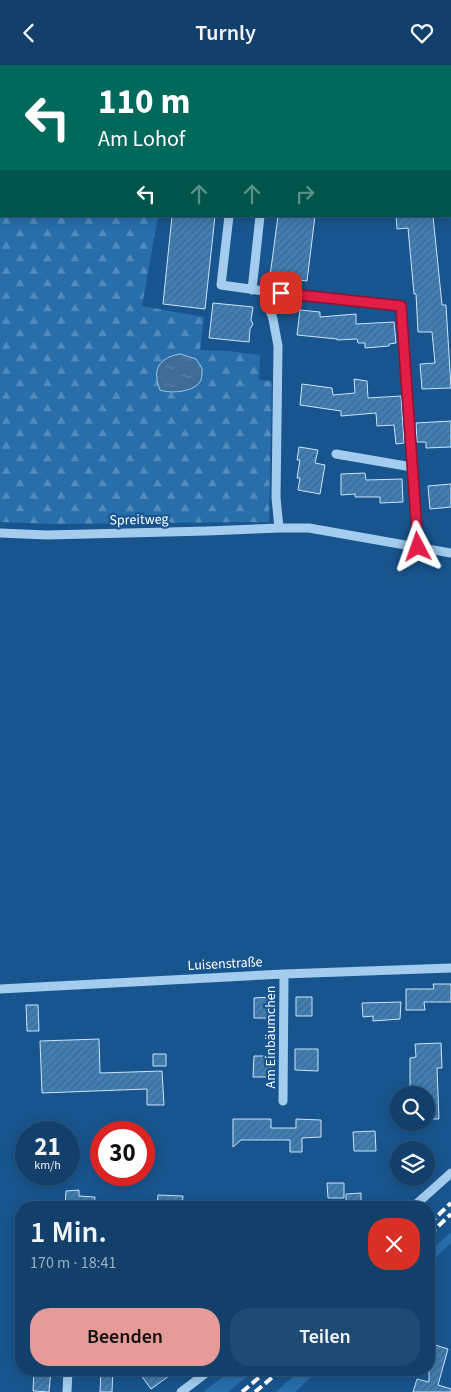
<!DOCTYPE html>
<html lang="de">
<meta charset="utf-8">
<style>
body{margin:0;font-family:"Source Sans 3",sans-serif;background:#1f4b72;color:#f1f3f6;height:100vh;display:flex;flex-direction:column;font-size:19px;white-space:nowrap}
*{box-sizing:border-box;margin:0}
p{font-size:16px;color:#9cafc1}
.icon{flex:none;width:28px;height:28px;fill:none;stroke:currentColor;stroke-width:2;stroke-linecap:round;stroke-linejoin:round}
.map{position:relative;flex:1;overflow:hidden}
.drawer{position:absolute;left:15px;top:1136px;width:420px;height:175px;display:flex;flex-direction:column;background:#12406a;border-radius:20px;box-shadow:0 2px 12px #0003,0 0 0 1px #31597e}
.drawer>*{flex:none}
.hud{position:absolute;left:0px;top:0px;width:451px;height:152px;box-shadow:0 2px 12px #0003,0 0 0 1px #31597e;background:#00695c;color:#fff;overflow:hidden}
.buttons{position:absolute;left:390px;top:1021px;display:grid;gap:10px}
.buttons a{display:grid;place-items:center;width:45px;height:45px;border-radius:50%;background:#12406a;box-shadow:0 2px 12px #0003,0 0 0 1px #31597e;font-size:25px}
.speed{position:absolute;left:15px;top:1056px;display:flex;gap:10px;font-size:25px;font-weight:700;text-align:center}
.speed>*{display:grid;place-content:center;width:65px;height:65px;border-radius:50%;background:#12406a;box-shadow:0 2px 12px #0003,0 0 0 1px #31597e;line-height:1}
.speed small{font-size:12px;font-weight:400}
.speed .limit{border:8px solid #d22;background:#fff;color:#111}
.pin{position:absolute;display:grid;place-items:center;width:42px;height:42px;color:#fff;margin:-21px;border-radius:10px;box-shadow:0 2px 8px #0006}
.me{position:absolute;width:55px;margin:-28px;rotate:356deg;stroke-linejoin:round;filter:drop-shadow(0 0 4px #0008)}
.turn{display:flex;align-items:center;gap:18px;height:105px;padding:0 15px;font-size:22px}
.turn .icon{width:65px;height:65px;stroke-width:2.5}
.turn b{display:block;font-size:35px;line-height:42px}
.lanes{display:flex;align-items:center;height:48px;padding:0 15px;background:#0003;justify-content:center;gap:25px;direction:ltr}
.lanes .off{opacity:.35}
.round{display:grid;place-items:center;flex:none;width:52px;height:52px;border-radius:20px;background:#1f4b72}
.overview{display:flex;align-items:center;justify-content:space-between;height:85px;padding:0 15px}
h1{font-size:30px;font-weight:600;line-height:38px}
.cta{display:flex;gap:10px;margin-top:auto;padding:10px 15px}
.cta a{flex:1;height:58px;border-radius:20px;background:#e69b98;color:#111;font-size:20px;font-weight:600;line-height:58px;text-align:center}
.cta a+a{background:#1f4b72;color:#f1f3f6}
header{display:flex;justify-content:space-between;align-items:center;height:65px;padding:0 15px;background:#12406a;font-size:22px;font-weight:600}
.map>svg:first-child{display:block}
</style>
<header><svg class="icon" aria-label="back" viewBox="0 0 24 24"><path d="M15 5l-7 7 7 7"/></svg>Turnly<svg class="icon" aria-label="heart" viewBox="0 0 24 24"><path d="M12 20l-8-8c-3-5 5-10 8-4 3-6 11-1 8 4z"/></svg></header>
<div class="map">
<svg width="451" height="1327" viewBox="0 0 451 1327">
<defs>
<pattern id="forest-firs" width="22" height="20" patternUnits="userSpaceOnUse" patternTransform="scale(1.25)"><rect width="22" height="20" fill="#276eaa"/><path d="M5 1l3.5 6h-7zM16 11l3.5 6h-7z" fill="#528bbb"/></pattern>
<pattern id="park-tufts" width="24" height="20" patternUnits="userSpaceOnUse" patternTransform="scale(1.25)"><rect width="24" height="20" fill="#276eaa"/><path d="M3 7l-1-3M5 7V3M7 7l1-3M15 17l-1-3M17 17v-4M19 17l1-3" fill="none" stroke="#528bbb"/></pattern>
<pattern id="water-ripples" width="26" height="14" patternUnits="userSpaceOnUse" patternTransform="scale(1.25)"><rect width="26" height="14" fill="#3f6c95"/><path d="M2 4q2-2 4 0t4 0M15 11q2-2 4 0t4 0" fill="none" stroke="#5c82a5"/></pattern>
<pattern id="building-hatch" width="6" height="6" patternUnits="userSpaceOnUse" patternTransform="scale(1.25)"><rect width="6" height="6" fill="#407fb6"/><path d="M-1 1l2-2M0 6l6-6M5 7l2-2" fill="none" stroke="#456886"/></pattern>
</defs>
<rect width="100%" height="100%" fill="#18558e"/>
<path fill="#276eaa" d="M451 1167V1178L429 1199V1187Z
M232 1305H255L228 1327H203Z
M300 1305H318L295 1327H276Z"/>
<path fill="url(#forest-firs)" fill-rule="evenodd" d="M0 116 1 151H158L142 241 204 252 200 285 229 286 260 290 259 315 272 316 269 457 53 459 0 457ZM180 289 196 294 202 303C201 320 197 321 182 326L156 314C159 296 163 296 180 289Z"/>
<path fill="url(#park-tufts)" d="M0 0H438L1 1V116Z"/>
<path fill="url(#water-ripples)" stroke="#96c8f1" d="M180 289 196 294 202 303C202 306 202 312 201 315 196 327 171 329 160 325 152 305 158 293 180 289Z"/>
<path fill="url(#building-hatch)" stroke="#cae4fb" d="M172 151H215L205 244 163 239Z
M278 151H315L307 216 270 211Z
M396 151H433L442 240H446L451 323 422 324 420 299 435 298 432 267H418L416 229H414L408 163 397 164Z
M213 238 253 242 251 255 253 259 250 264 249 277 209 273Z
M300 245 320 247V252L356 249V259L394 257 396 278 389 279V281L365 283V278H358L357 274 337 275V274L297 270Z
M354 314 367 316 368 333 401 331 404 378 396 379 394 360 377 361 376 348 341 351V346L300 340 302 319 332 323 333 330 355 328Z
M451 356V382L426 383V377H417L416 358Z
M299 382 318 385 315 398 325 400 320 429 298 425 300 413H297L300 395H297Z
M365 408 366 415 402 414 403 437 380 438V432H355V429L341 430V409Z
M451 419V442L430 444 428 421Z
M433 919H451V937H424L425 945H406V924H434Z
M270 932V953H254V933Z
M296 932H312V951H296Z
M401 937 400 954 373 956V951L363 952 362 938Z
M26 940H38L39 966H27Z
M99 974 100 1008 162 1006 164 1040H147V1024L42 1028 40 976Z
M441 978 442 1003H437L439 1054H426V1030H410V993L416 992 415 979Z
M295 984H318V1006L295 1005Z
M153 989H166V1001H153Z
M254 991H271V1012H253Z
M233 1054H271V1063H296V1054L321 1055V1072L302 1073V1087H290V1075H241L233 1082Z
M375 1066 376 1086H354L353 1067Z
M327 1118H344V1133H328Z
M79 1125V1131L95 1132 94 1142H65L66 1126Z
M361 1128V1142H346V1129Z
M158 1130 183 1131 182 1142H157Z
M429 1278 448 1284 438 1320 451 1324V1327H413L417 1314 429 1317Z
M34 1305H51L49 1327 33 1326Z
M101 1305H113L112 1327H100Z
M137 1305H177L151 1324Z"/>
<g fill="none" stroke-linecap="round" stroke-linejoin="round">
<path stroke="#a3ccef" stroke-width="9" d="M229 151 221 220 264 226 273 254 278 281 276 433 279 463
M252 225 260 151
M264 226 401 241 418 482
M336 389 412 402
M0 468 47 470 207 466 279 463H309L451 488
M0 924 284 909 451 903
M283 1036 284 909
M413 1142 451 1108
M67 1327 68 1305
M181 1327 210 1305"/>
<path stroke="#fff" stroke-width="4" stroke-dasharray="9 4" stroke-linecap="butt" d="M429 1159 451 1138
M429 1170 451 1149
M242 1327 268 1305
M255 1327 281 1305"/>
</g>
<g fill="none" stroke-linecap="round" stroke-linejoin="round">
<g stroke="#92132f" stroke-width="12">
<path id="route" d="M281 228 401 241 418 482"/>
</g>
<use href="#route" stroke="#e11d48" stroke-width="9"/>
</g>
<g text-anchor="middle" stroke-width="4.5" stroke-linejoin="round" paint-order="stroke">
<g font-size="14" fill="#fff" stroke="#18558e">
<text transform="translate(139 454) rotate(-1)" y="5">Spreitweg</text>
<text transform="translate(225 898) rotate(-3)" y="5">Luisenstraße</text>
<text transform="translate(270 972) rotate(-90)" y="5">Am Einbäumchen</text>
</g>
</g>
</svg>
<div class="buttons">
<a><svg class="icon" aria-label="search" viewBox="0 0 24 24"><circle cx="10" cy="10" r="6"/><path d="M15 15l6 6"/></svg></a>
<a><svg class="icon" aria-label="layers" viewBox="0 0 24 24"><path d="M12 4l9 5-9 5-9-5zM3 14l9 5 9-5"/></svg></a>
</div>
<div class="speed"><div>21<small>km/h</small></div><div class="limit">30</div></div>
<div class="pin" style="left:281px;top:228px;background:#d93025"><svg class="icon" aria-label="arrive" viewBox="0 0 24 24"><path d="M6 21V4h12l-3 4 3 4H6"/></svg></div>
<svg class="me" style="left:418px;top:482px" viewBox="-20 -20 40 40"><path d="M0-17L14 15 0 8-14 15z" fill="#e11d48" stroke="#fff" stroke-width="4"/></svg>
<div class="hud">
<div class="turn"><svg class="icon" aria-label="left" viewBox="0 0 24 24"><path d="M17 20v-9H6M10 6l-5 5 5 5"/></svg><div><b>110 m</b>Am Lohof</div></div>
<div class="lanes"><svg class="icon" aria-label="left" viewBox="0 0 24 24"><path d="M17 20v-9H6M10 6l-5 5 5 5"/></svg><svg class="icon off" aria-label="ahead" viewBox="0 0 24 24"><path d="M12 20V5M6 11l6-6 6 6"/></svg><svg class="icon off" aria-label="ahead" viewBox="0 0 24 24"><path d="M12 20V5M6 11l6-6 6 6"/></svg><svg class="icon off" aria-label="right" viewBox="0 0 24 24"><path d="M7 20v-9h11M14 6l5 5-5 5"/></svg></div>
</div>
<section class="drawer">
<div class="overview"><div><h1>1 Min.</h1><p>170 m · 18:41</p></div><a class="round" style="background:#d93025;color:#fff"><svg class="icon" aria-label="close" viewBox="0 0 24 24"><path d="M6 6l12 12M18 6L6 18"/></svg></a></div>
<div class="cta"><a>Beenden</a><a>Teilen</a></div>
</section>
</div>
